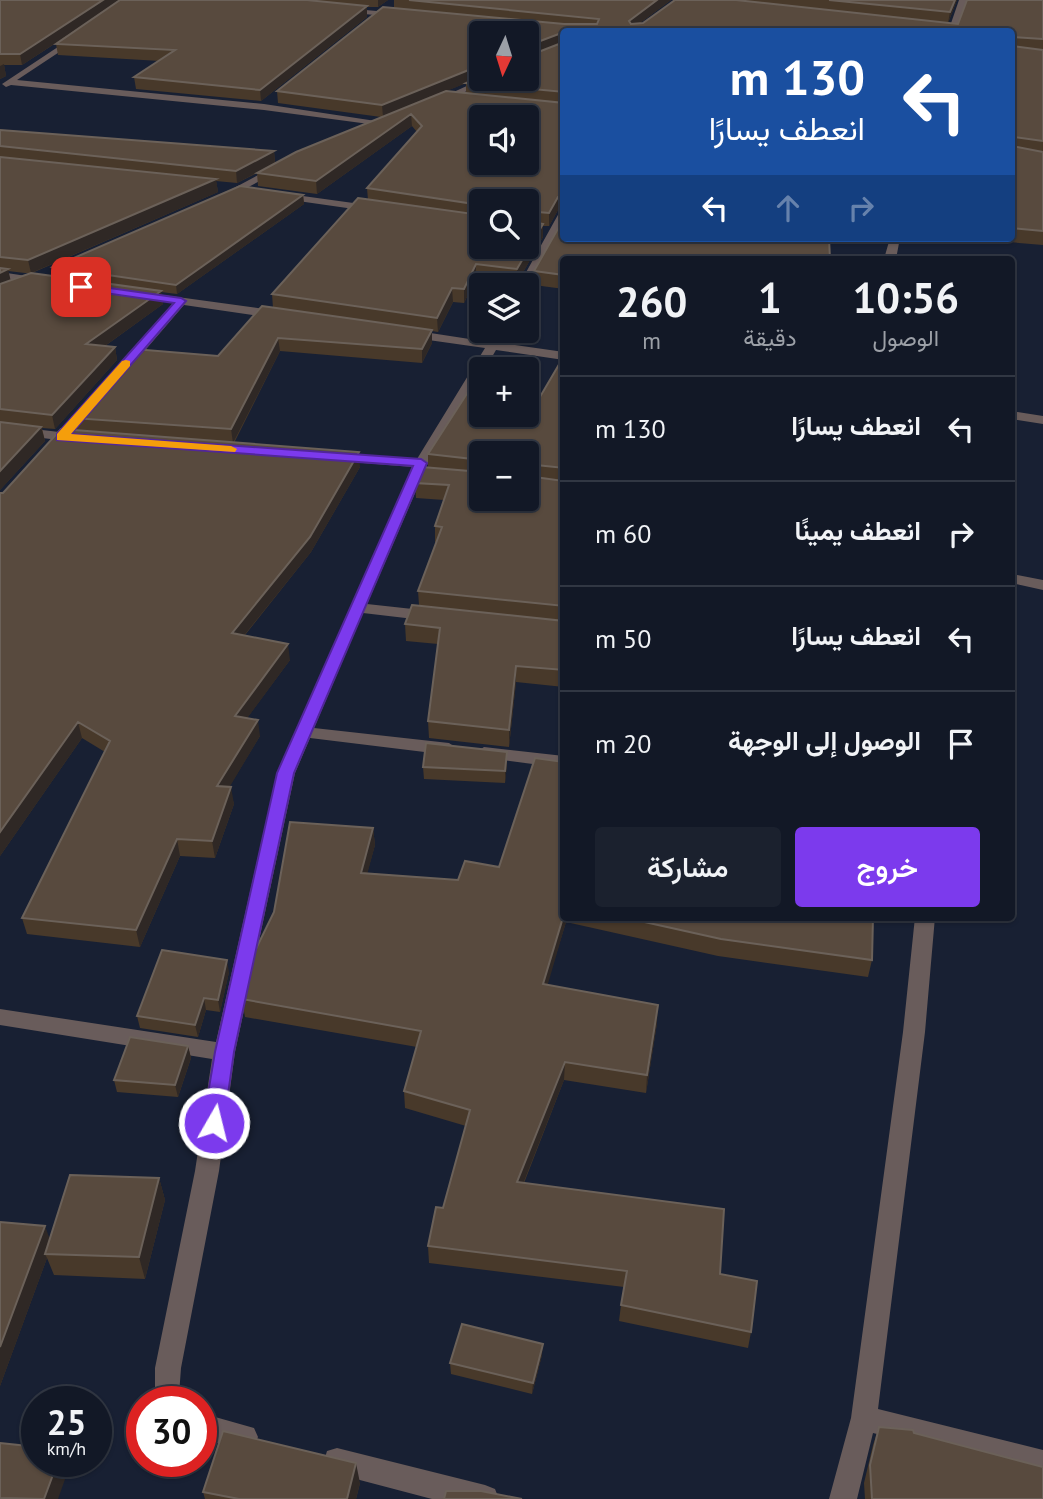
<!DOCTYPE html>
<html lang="ar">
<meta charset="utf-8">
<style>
body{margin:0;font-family:"PT Sans",Vazirmatn,sans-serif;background:#1b212e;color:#f1f3f6;direction:rtl;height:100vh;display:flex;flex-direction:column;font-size:26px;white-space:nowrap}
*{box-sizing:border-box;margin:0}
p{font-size:23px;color:#9ca0a7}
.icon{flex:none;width:38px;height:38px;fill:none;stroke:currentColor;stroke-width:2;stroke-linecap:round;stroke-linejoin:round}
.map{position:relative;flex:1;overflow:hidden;direction:ltr}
.panel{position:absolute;left:560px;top:256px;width:455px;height:665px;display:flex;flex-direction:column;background:#121826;border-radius:7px;box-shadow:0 2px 5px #0004,0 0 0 2px #313743;direction:rtl}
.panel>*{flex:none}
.banner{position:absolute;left:560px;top:28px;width:455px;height:214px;border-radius:7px;box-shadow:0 2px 5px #0004,0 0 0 2px #313743;direction:rtl;background:#1a4fa0;color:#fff;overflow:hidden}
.needle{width:46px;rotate:184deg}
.controls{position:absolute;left:469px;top:21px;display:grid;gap:14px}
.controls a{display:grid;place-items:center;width:70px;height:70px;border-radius:7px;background:#121826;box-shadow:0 2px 5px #0004,0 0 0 2px #313743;font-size:35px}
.speed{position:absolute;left:21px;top:1386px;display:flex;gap:14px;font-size:35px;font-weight:700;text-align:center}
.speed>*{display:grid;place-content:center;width:91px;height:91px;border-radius:50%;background:#121826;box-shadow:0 2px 5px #0004,0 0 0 2px #313743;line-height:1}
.speed small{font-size:18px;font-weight:400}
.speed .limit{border:10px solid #d22;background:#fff;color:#111}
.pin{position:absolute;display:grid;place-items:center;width:60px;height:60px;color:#fff;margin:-30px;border-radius:14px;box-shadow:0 4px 10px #0006}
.me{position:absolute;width:77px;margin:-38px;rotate:8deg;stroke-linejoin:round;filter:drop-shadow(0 0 5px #0008)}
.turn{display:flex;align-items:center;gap:24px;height:147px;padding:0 35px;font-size:32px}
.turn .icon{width:91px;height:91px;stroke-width:2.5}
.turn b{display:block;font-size:49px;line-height:60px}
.lanes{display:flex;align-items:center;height:66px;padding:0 35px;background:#0003;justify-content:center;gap:35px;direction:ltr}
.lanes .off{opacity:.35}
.eta{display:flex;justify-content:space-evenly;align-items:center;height:119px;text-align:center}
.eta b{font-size:42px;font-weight:600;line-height:49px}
.cta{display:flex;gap:14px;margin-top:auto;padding:14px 35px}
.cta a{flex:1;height:80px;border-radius:7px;background:#7c3aed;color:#fff;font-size:28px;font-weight:600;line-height:80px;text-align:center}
.cta a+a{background:#1b212e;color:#f1f3f6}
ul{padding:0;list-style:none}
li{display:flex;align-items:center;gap:21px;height:105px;padding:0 35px;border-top:2px solid #313743}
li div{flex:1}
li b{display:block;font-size:26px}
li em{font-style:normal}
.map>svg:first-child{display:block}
</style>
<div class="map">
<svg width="1043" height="1499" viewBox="0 0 1043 1499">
<rect width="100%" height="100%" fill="#182033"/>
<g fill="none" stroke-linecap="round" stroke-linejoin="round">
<path fill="#695c5b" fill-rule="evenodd" d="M959 0H967L956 32H948Z
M343 8 399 13 403 15 399 17 340 12Z
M76 35 79 39 17 80 264 104 389 123 384 126 264 110 11 85 6 87 2 84Z
M482 79H493L441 103 434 101Z
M277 165 282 168 280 170 228 198 219 196Z
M281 193 375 206 380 209 375 212 277 198 276 196Z
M564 210V224L531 285 527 288V285H519L559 213Z
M890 238H900L896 259H884Z
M0 272 40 278 46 281 40 284 0 278Z
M141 292 279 311 285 315 279 319 184 305 129 369 125 370 119 366 121 363 173 303 137 297 135 295Z
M411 330 489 342 496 331H508L501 343 564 352V360L496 350 485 369H481V375L428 463 367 604 431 611 439 616 431 621 363 613 314 728 449 743 458 749 455 753 449 755 310 738 295 773 235 1052 219 1171 181 1368 179 1395 182 1402H155V1368L195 1171 212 1059 0 1025V1009L216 1042 277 773 413 467 338 461 331 457 338 453 417 459 485 348 407 337 405 334Z
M1012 411 1043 416V424L1012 419Z
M0 425 76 434 83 438 76 442 0 433Z
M1012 574 1043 580V590L1012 583Z
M484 747 564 756V768L478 757 475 753Z
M915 917H935L925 1032 878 1409 1043 1450V1476L873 1433 857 1499H829L851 1418 903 1032Z
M201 1413 254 1428 258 1437 254 1446 245 1450 201 1439Z
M337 1448 485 1485 495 1489 499 1499H432L337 1474 327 1471 324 1461 327 1451Z"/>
</g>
<path fill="#48392a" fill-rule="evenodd" d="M0 0H388L378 7H367V17L261 101 136 89 134 77 160 61 58 55 56 44 96 17 22 65H4L6 76 0 79Z
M394 0H671L640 23H643L675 0H957L948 23 958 24 1043 0V245L986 240V238H1012V32H564V208L558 210 549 226H543V237L517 283 476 278 464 303 453 302 438 332 432 331V343L422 363 280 351 234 443 360 467 311 552 245 635 290 660 247 718 260 736 229 787 234 804 215 858 180 856 140 947 27 934 22 918 105 752 82 738 0 856V493H3L74 430 72 418 218 356 273 308 272 294 368 200 367 188 417 132 412 126 317 194 258 186 257 173 237 183 216 181 218 192 32 273 55 276 53 267 303 195 304 204 177 294 161 292 163 304 105 346 115 347 117 360 55 429 42 428 45 441 0 490V130L274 151 275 163 381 117 278 103 277 91 394 8ZM481 33 527 79H481ZM466 83V93L446 91ZM481 201H527V247H481ZM8 271 25 273H30L10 280Z
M564 259V289L534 285V271Z
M564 356V687L516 682 509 747 429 738 428 721 438 644 406 641 405 624 419 605 418 591 436 542H435V526L444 500 416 498 415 483 428 468V454L537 402ZM481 453 527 499H481Z
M507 764 505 783 424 779 423 767Z
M373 828 375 845 367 873 458 880 499 867 564 917H873L872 960 868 977 718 956 566 922 547 984 657 1023 646 1093 564 1080 524 1183 720 1274 751 1332 748 1348 619 1321 621 1305 624 1287 429 1263 428 1246 443 1208 466 1126 405 1108 404 1091 417 1047 245 1017 242 999Z
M229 972 220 1012 206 1010 198 1037 140 1028 137 1016Z
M188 1046 191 1058 178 1097 117 1092 114 1080Z
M159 1178 165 1200 145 1279 54 1275 47 1258 0 1386V1222L50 1239Z
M542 1355 532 1394 451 1374 450 1363Z
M879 1427 914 1433 1043 1499H865L864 1483 873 1445Z
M360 1483 356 1499H205L203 1492Z"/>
<path fill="#2f2825" d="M103 0H121L22 65 20 54Z
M378 0H388L378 7Z
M657 0H671L628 32 629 21Z
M955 0H957L948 23 950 12Z
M367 6V17L261 101 260 90Z
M563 32V43L527 57V46Z
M4 64 6 76 0 79V66Z
M481 65V77L383 117 382 105Z
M411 114 412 126 317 194 316 181Z
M274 151 275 163 237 183 236 171Z
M216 179 218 192 31 273 28 260Z
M564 194 563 207 558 210 549 226V213L558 197Z
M303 195 304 204 177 294 176 285Z
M543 224V237L517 283V269Z
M476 264V278L464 303V289Z
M8 269 11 282 0 287V273Z
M452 288 453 302 438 332 437 318Z
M161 291 163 304 88 358 86 344Z
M432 330V343L422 363V349Z
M278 338 280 351 233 443 231 429Z
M115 347 117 360 55 429 52 415Z
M41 427 45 441 0 490V471Z
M359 452 360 467 311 552 234 648 232 633Z
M288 644 290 660 237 732 235 716Z
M516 666V682L509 747V730Z
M258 720 260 736 220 803 217 786Z
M78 722 82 738 0 856V832Z
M507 752V764L505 783V771Z
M231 787 234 804 215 858 212 841Z
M373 828 375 845 363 890 361 873Z
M177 839 180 856 140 947 136 930Z
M564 914V917H566V922L543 1001V984Z
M227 960 229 972 220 1012 218 1000Z
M204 998 206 1010 198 1037 195 1025Z
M658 1005 657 1023 646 1093 647 1075Z
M188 1046 191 1058 178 1097 175 1085Z
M565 1062 564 1080 517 1199V1182Z
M159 1178 165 1200 145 1279 139 1257Z
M45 1226 52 1245 45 1254 47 1258 0 1386V1347Z
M543 1344 542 1355 532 1394 533 1383Z
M58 1461H67L69 1468 58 1499H44Z
M356 1463 360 1483 356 1499H347Z"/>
<path fill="#584a3e" stroke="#6b6159" stroke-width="2" fill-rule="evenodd" d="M0 0H103L20 54H0Z
M120 0H307L367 6 260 90 134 77 175 50 56 44Z
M409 0H657L629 21 631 24 643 23 675 0H736L958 24 967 0H1043V39L1014 37 1012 46 1043 50V141L1015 137 1012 146 1043 152V231L1012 228V32H564L527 46V33H481V65L382 105 277 91 383 7 564 24H597L599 19Z
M829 0H955L950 12Z
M564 42V92L466 83 481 76V79H527V55L528 56Z
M446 91 564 103V194L558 197 549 213 527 211V201H481V205L367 188 422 126 411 114 316 181 257 173 296 152ZM481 117H527V163H481Z
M0 130 274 151 236 171 0 146Z
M0 157 216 179 28 260 0 257Z
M240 186 303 195 176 285 53 267Z
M358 198 481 215V247H527V221L543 224 517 269 476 264 464 289 452 288 437 318 272 294Z
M564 218V238H829L830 259H564V275L534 271Z
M0 268 8 269 0 273Z
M31 273 161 291 86 344 115 347 52 415 0 409V284Z
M262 306 432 330 422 349 278 338 231 429 72 418 134 349 218 356Z
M564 356V468L527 464V453H481V462V460L428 454 468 392 481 394V415H527V400L537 402Z
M0 422 41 427 0 471Z
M61 429 359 452 310 537 232 633 288 644 235 716 258 720 217 786 231 787 212 841 177 839 136 930 22 918 110 741 78 722 0 832V493H3Z
M422 467 481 472V499H527V476L564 481V606L418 591 442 527 435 526 449 485 415 483Z
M412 605 564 621V670L516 666 509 730 428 721 440 628 405 624Z
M426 743 507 752 505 771 423 767Z
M535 758 564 762V914L543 984 658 1005 647 1075 565 1062 517 1182 724 1209 720 1274 757 1281 751 1332 621 1305 627 1271 428 1246 436 1207 443 1208 470 1110 404 1091 421 1031 242 999 251 959 274 912 290 822 373 828 361 873 458 880 465 861 499 867Z
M622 917H873L872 960 721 939Z
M162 950 227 960 218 1000 204 998 195 1025 137 1016Z
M130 1037 188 1046 175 1085 114 1080Z
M70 1175 159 1178 139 1257 45 1254Z
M0 1222 45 1226 0 1347Z
M462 1324 543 1344 533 1383 450 1363Z
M879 1427 913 1430 914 1433 1043 1467V1499H872L870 1465Z
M223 1431 356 1463 347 1499H239L203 1492Z
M0 1443 37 1447V1461H58L44 1499 0 1498Z
M446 1491H481L522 1499H444Z"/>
<path fill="#7c3aed" stroke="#51269a" stroke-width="2" d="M81 284 181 298 186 301 71 434 421 459 427 463 294 773 234 1052 224 1123 221 1129 214 1132 206 1129 203 1123 215 1052 277 773 413 466 57 440V434L174 303 77 289V285Z"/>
<path fill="#f59e0b" d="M126 360 130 361V366L71 434 231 446 237 449 235 452 57 440V434L122 361Z"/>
</svg>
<div class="controls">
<a><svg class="needle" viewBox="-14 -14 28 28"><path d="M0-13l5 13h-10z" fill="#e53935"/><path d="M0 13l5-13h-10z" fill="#9ca0a7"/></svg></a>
<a><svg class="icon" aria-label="sound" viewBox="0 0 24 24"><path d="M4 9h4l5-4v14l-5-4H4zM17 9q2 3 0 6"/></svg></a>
<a><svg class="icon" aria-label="search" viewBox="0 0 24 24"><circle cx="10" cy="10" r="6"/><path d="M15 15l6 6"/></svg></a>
<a><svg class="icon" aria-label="layers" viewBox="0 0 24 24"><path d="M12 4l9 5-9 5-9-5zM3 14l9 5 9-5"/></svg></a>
<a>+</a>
<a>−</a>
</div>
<div class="speed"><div>25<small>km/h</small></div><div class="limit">30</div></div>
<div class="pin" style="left:81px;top:287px;background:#d93025"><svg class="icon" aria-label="arrive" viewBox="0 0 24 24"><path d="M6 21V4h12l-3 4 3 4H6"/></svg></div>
<svg class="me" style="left:214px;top:1123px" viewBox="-20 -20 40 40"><circle r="17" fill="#7c3aed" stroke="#fff" stroke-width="3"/><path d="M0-11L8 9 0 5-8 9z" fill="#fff"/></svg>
<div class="banner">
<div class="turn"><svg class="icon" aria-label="left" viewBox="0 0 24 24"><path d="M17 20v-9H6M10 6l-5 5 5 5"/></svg><div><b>130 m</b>انعطف يسارًا</div></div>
<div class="lanes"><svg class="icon" aria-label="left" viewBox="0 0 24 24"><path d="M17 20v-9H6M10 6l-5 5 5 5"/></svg><svg class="icon off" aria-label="ahead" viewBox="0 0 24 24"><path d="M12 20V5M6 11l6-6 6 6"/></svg><svg class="icon off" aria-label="right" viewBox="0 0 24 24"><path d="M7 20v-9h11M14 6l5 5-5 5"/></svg></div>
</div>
<section class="panel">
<div class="eta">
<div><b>10:56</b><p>الوصول</p></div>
<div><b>1</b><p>دقيقة</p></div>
<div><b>260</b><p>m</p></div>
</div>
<ul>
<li><svg class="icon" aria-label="left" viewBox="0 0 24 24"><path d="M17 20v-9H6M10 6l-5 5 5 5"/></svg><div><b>انعطف يسارًا</b></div><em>130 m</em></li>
<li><svg class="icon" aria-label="right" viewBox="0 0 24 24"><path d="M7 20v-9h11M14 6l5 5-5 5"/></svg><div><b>انعطف يمينًا</b></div><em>60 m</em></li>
<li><svg class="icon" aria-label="left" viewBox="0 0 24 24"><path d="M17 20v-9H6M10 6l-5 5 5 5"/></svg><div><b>انعطف يسارًا</b></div><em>50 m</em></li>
<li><svg class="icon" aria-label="arrive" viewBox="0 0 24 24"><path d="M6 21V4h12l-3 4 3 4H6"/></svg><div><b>الوصول إلى الوجهة</b></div><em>20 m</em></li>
</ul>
<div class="cta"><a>خروج</a><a>مشاركة</a></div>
</section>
</div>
